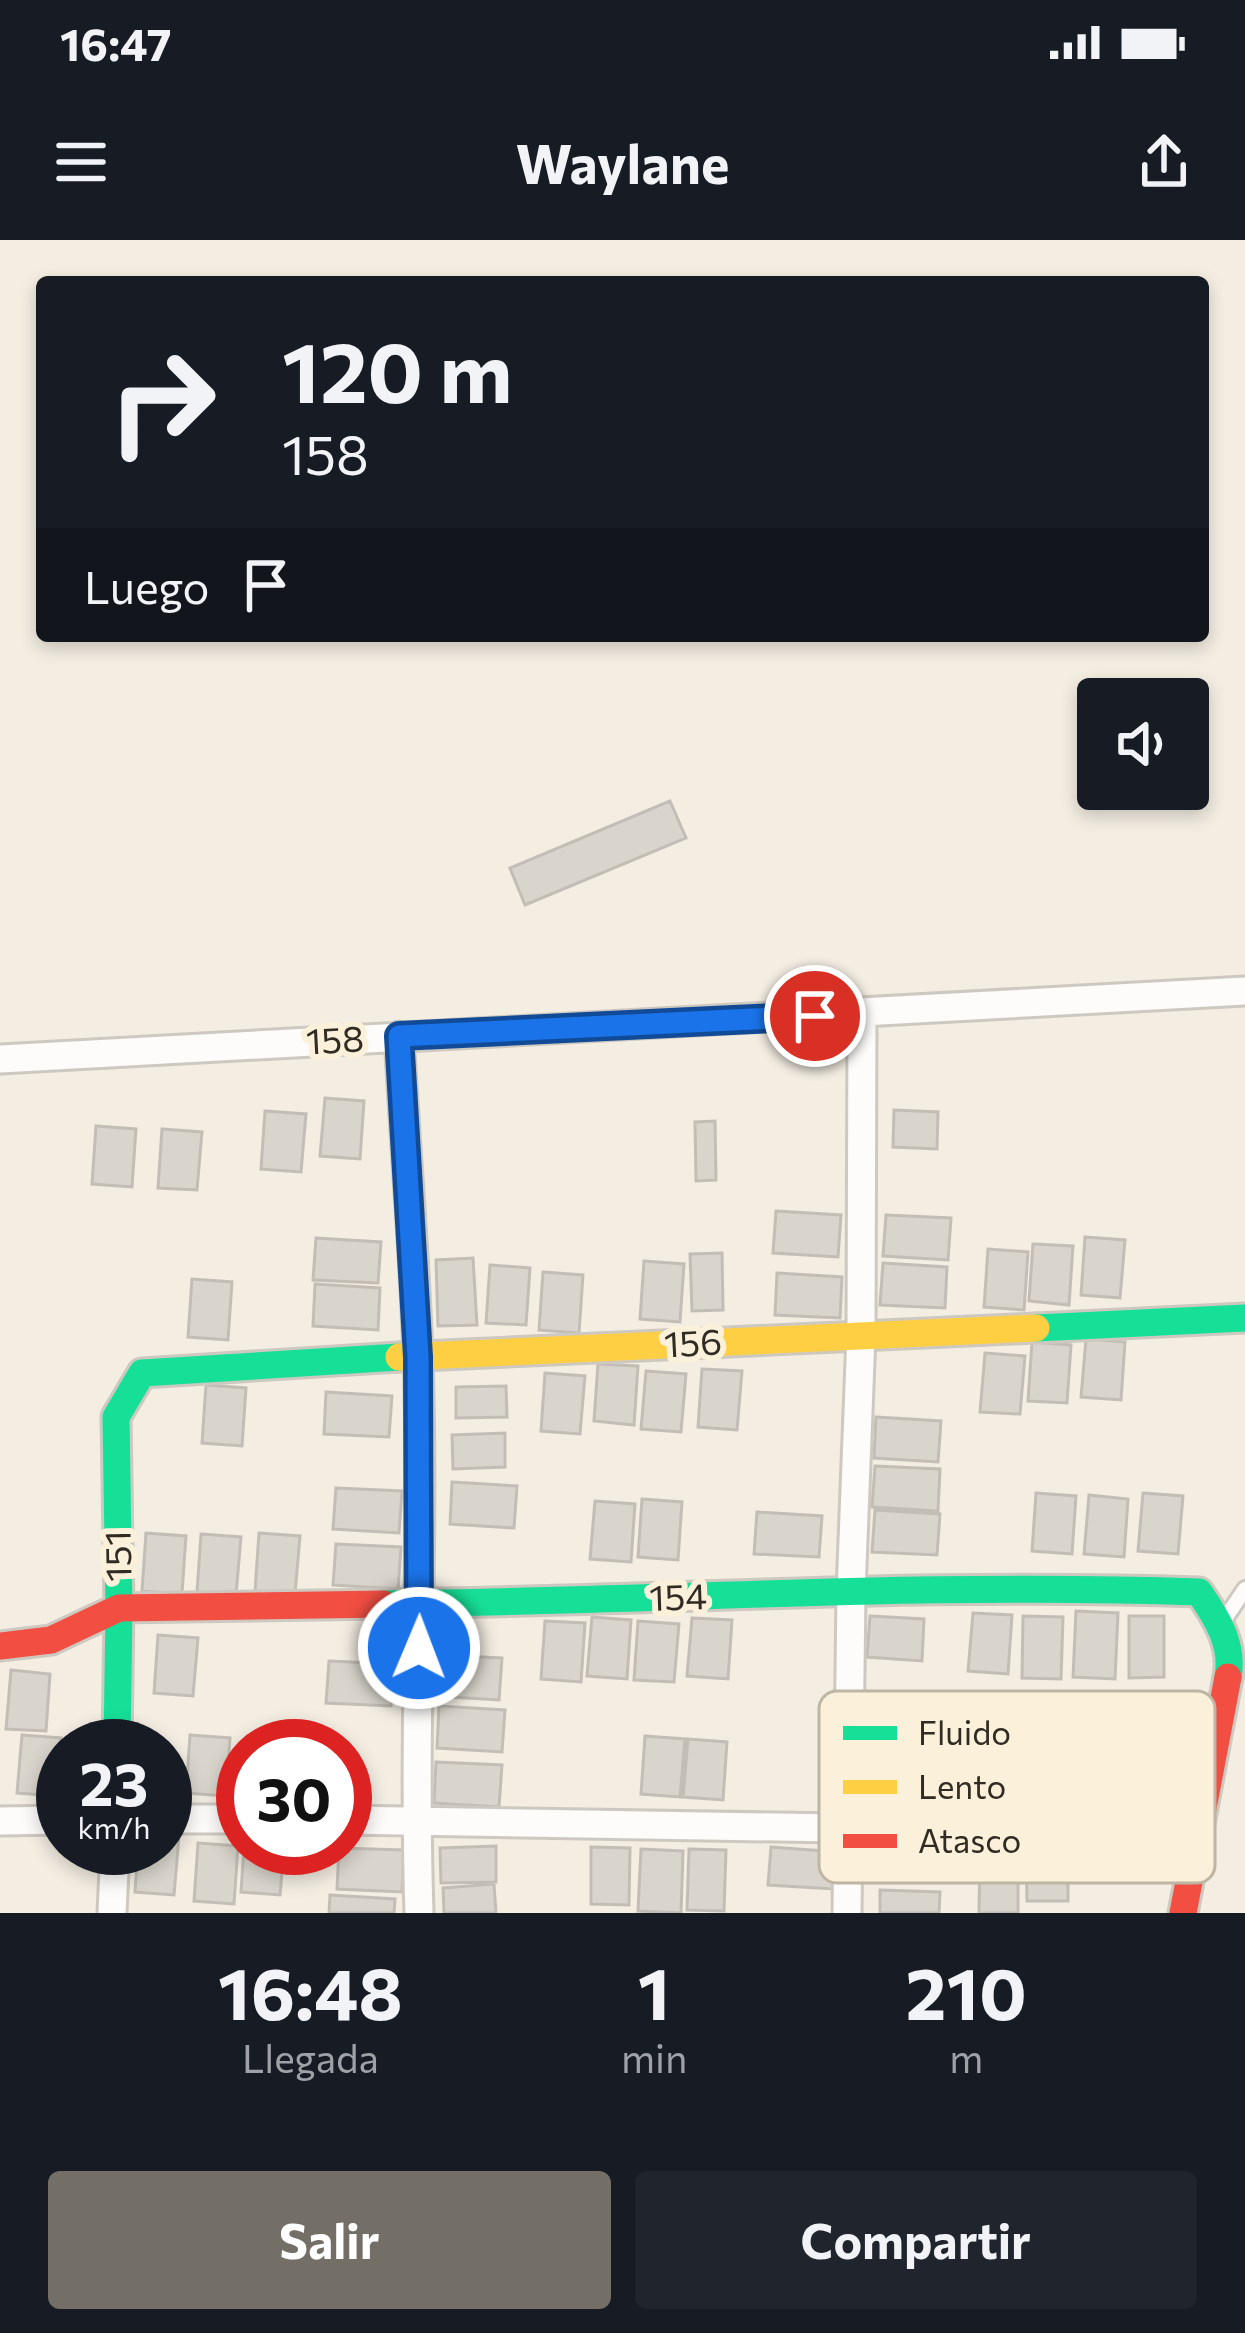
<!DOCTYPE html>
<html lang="es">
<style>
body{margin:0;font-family:Commissioner,sans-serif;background:#20242c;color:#f1f3f6;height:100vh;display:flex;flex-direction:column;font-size:45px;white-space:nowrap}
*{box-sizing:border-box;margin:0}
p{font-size:39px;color:#9ea1a6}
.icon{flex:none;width:66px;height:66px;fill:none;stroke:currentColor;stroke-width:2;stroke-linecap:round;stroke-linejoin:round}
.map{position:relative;height:1673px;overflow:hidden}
.sheet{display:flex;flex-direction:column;background:#171b24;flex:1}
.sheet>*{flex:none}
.banner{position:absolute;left:36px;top:36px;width:1173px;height:366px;border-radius:12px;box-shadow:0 6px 18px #0003;background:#171b24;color:#f1f3f6;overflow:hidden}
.fabs{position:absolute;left:1077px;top:438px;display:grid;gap:24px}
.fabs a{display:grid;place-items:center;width:132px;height:132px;border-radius:12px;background:#171b24;box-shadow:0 6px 18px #0003;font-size:60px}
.speed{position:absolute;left:36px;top:1479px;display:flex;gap:24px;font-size:60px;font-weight:700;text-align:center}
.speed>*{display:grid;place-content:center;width:156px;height:156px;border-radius:50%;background:#171b24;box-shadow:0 6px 18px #0003;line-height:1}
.speed small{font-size:30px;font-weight:400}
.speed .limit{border:18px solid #d22;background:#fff;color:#111}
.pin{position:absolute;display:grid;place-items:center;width:102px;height:102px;color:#fff;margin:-51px;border:6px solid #fff;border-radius:50%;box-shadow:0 3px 12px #0007}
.me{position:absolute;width:132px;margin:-66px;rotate:1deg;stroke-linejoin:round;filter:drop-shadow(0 0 9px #0008)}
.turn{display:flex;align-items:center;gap:42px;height:252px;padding:0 48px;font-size:54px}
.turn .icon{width:156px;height:156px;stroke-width:2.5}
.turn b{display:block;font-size:84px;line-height:102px}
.then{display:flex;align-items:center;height:114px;padding:0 48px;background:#0003;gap:24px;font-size:45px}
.eta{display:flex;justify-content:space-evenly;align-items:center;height:204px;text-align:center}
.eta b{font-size:72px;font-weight:700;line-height:84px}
.action{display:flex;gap:24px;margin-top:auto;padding:24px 48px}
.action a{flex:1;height:138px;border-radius:12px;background:#746f66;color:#fff;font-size:48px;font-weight:700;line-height:138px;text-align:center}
.action a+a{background:#20242c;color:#f1f3f6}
.status{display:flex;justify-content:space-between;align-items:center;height:84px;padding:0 60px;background:#171b24;direction:ltr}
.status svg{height:33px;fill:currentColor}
header{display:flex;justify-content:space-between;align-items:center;height:156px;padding:0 48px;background:#171b24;font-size:54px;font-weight:700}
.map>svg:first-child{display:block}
</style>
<div class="status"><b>16:47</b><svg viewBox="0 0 49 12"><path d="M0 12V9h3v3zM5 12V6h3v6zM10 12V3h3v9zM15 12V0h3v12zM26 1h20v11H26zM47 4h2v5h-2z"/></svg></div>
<header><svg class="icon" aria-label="menu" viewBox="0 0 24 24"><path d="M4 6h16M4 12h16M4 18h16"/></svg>Waylane<svg class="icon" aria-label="share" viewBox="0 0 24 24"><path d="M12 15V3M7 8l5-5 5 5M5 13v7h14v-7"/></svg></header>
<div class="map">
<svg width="1245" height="1673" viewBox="0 0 1245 1673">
<rect width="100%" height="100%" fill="#f3ede2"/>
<path fill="#d9d5cc" stroke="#c3beb5" stroke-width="3" d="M670 561 686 598 525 665 510 628Z
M325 858 364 861 360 919 320 916Z
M894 870 938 872 937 909 893 907Z
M265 871 306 874 301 932 261 929Z
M715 881 716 940 696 941 695 882Z
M96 886 136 889 132 947 92 944Z
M162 889 202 892 197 950 158 948Z
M776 971 841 975 838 1017 773 1013Z
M886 975 951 978 948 1020 883 1016Z
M1085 997 1125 1000 1120 1058 1081 1055Z
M316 998 381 1002 378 1043 313 1040Z
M1033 1004 1073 1006 1069 1065 1029 1061Z
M988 1009 1028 1012 1024 1070 984 1067Z
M722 1013 723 1070 692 1071 690 1014Z
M473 1018 477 1085 438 1086 436 1020Z
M644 1021 684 1024 680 1082 640 1079Z
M883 1023 947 1027 945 1068 880 1065Z
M490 1025 530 1028 526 1085 486 1083Z
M543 1032 583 1035 579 1093 539 1090Z
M777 1033 842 1037 840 1078 775 1075Z
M192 1039 232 1042 228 1100 188 1097Z
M315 1044 380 1048 378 1090 313 1086Z
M1086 1099 1125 1102 1121 1160 1081 1157Z
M1032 1102 1071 1105 1067 1163 1028 1161Z
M985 1113 1025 1116 1020 1174 980 1172Z
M598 1124 638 1126 634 1185 594 1181Z
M702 1129 742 1131 737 1190 698 1187Z
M646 1131 686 1134 681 1192 641 1189Z
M545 1133 585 1136 580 1194 541 1191Z
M206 1145 246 1148 242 1206 202 1203Z
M506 1146 507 1177 456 1178V1147Z
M326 1152 392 1156 389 1197 324 1194Z
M876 1177 941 1181 938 1222 874 1218Z
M505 1193V1227L453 1229 452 1195Z
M875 1226 940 1229 938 1271 872 1267Z
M452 1242 517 1246 514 1288 450 1284Z
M336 1248 402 1251 399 1293 333 1289Z
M1036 1253 1076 1256 1072 1314 1032 1311Z
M1143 1253 1183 1256 1178 1314 1138 1311Z
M1089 1255 1128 1259 1124 1317 1084 1314Z
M642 1259 682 1262 678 1320 638 1317Z
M595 1261 635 1264 631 1322 590 1319Z
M875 1270 940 1274 937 1315 872 1312Z
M757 1272 822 1276 819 1317 754 1314Z
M146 1293 186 1296 182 1354 142 1351Z
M259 1293 300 1296 295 1354 255 1351Z
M201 1294 241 1297 236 1355 197 1352Z
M336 1304 401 1307 398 1349 333 1345Z
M1076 1371 1118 1373 1115 1439 1073 1437Z
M973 1373 1012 1375 1008 1434 968 1431Z
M870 1376 924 1379 922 1421 867 1417Z
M1023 1376 1063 1377 1061 1439 1022 1438Z
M1129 1376H1164V1437L1129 1438Z
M592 1377 631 1380 627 1439 587 1436Z
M692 1378 732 1380 728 1439 687 1436Z
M545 1381 585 1383 581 1442 541 1439Z
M638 1381 679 1384 674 1442 634 1440Z
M158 1395 198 1398 193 1456 154 1453Z
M437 1415 502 1418 499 1460 434 1456Z
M329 1421 394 1424 391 1466 326 1463Z
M11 1430 50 1434 46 1491 6 1489Z
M439 1466 505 1470 502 1512 437 1508Z
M22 1495 61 1498 57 1556 17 1553Z
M190 1495 230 1498 226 1556 186 1553Z
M645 1496 685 1499 680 1557 641 1554Z
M688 1499 727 1502 723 1560 683 1557Z
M436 1522 502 1525 499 1567 434 1563Z
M165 1596H179L174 1655 135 1652 138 1608H165Z
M198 1603 238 1606 234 1664 194 1661Z
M496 1606V1642L441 1643 440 1608Z
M591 1607 630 1608 629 1665 591 1664Z
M771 1607 837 1612 834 1649 768 1645Z
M244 1608H284L280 1655 241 1652Z
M339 1608 404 1610 402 1652 337 1649Z
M641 1609 683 1611 681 1673 638 1671Z
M689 1609 726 1610 724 1671 687 1670Z
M1068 1612V1661H1027L1026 1613Z
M980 1614H1018V1673H979Z
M494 1644 496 1673H444L443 1648Z
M880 1650 940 1652 939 1673H880Z
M330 1655 395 1659 394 1673H329Z"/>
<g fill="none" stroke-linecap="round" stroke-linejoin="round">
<g stroke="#cec9c0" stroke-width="20">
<path id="lane" d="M1224 1380 1245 1349"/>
</g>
<g stroke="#cec9c0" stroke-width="33">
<path id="street" d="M399 796C405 902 414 1009 418 1115 424 1301 413 1487 419 1673
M0 819 1245 751
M165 1579H243
M345 1580 1198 1594
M0 1581 63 1580
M112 1673 115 1608
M847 1673 851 1352 861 1095 862 773"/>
</g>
<g stroke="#cec9c0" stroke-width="33">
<path id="fast" d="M1036 1088 1245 1078
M384 1364C656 1361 928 1342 1199 1352 1217 1378 1234 1405 1228 1437
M117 1506 119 1368 116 1177 142 1133 399 1117"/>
</g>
<g stroke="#cec9c0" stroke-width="33">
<path id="slow" d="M399 1117 1036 1088"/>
</g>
<g stroke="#cec9c0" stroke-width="33">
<path id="jam" d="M0 1406 51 1400 119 1368 384 1364
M1183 1673 1228 1437"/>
</g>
<use href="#lane" stroke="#fdfcfb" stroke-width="14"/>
<use href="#street" stroke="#fdfcfb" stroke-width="27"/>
<use href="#fast" stroke="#16e098" stroke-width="27"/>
<use href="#slow" stroke="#ffcf43" stroke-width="27"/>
<use href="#jam" stroke="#f24e42" stroke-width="27"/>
</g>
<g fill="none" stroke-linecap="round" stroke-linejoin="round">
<g stroke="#114b97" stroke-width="30">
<path id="route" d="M419 1408 418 1117 399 796 815 776"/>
</g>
<use href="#route" stroke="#1a73e8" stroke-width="21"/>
</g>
<g text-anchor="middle" stroke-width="12" stroke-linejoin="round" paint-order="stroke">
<g font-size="36" fill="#302b23" stroke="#fbf0da">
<text transform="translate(335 800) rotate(-3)" y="13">158</text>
<text transform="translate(693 1103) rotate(-3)" y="13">156</text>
<text transform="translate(118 1316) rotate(-91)" y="13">151</text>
<text transform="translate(678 1357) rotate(-2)" y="13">154</text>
</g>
</g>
<rect x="819" y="1451" width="396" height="192" rx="18" fill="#fbf0da" stroke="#beb5a3" stroke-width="3"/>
<rect x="843" y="1486" width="54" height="14" fill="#16e098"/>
<rect x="843" y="1540" width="54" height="14" fill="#ffcf43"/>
<rect x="843" y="1594" width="54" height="14" fill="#f24e42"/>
<g font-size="33" fill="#302b23">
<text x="918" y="1505">Fluido</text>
<text x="918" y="1559">Lento</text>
<text x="918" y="1613">Atasco</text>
</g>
</svg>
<div class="fabs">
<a><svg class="icon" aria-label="sound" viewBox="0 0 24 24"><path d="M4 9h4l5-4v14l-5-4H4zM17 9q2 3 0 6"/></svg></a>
</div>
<div class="speed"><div>23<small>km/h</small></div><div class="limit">30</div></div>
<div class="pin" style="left:815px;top:776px;background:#d93025"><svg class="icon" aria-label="arrive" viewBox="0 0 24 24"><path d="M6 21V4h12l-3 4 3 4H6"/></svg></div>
<svg class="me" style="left:419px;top:1408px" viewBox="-20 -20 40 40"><circle r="17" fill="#1a73e8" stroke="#fff" stroke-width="3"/><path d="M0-11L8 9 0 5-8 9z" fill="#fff"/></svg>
<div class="banner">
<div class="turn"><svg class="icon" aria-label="right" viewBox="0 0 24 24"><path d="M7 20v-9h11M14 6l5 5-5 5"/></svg><div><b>120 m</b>158</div></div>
<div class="then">Luego<svg class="icon" aria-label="arrive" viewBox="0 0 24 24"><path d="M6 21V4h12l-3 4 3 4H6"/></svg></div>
</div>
</div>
<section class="sheet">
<div class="eta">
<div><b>16:48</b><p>Llegada</p></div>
<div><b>1</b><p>min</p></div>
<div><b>210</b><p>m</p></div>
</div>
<div class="action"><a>Salir</a><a>Compartir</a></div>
</section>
